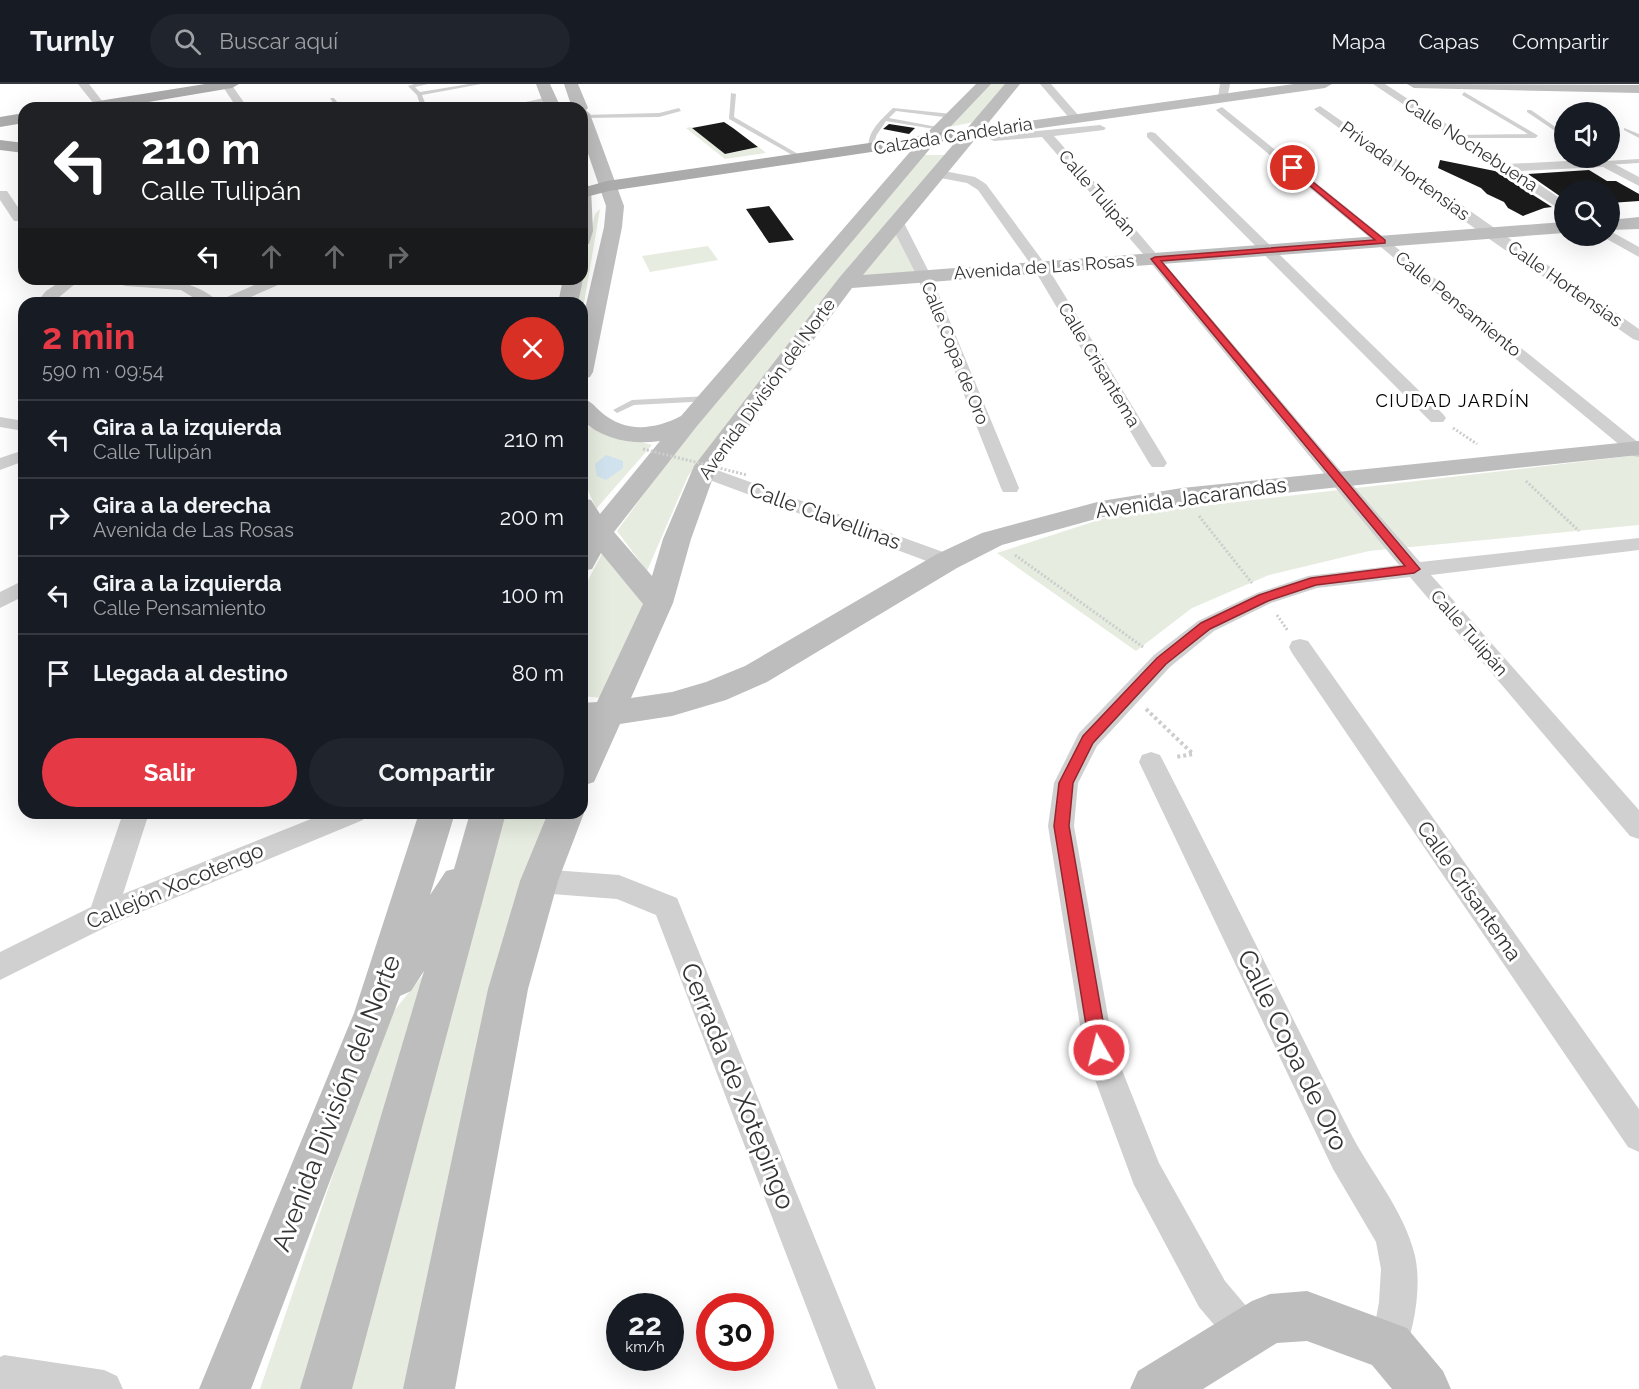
<!DOCTYPE html>
<html lang="es">
<meta charset="utf-8">
<style>
body{margin:0;font-family:Raleway,sans-serif;background:#20242c;color:#f1f3f6;height:100vh;display:flex;flex-direction:column;font-size:22px;white-space:nowrap}
*{box-sizing:border-box;margin:0}
p{font-size:20px;color:#9ea1a6}
.icon{flex:none;width:33px;height:33px;fill:none;stroke:currentColor;stroke-width:2;stroke-linecap:round;stroke-linejoin:round}
.map{position:relative;flex:1;overflow:hidden}
.panel{position:absolute;left:18px;top:213px;width:570px;height:522px;display:flex;flex-direction:column;background:#171b24;border-radius:18px;box-shadow:0 6px 24px #0002}
.panel>*{flex:none}
.guide{position:absolute;left:18px;top:18px;width:570px;height:183px;border-radius:18px;box-shadow:0 6px 24px #0002;background:#202124;color:#fff;overflow:hidden}
.controls{position:absolute;left:1554px;top:18px;display:grid;gap:12px}
.controls a{display:grid;place-items:center;width:66px;height:66px;border-radius:50%;background:#171b24;box-shadow:0 6px 24px #0002;font-size:30px}
.speed{position:absolute;left:606px;top:1209px;display:flex;gap:12px;font-size:30px;font-weight:700;text-align:center}
.speed>*{display:grid;place-content:center;width:78px;height:78px;border-radius:50%;background:#171b24;box-shadow:0 6px 24px #0002;line-height:1}
.speed small{font-size:15px;font-weight:400}
.speed .limit{border:9px solid #d22;background:#fff;color:#111}
.pin{position:absolute;display:grid;place-items:center;width:51px;height:51px;color:#fff;margin:-26px;border:3px solid #fff;border-radius:50%;box-shadow:0 2px 6px #0007}
.me{position:absolute;width:66px;margin:-33px;rotate:352deg;stroke-linejoin:round;filter:drop-shadow(0 0 4px #0008)}
.turn{display:flex;align-items:center;gap:21px;height:126px;padding:0 24px;font-size:27px}
.turn .icon{width:78px;height:78px;stroke-width:2.5}
.turn b{display:block;font-size:42px;line-height:51px}
.lanes{display:flex;align-items:center;height:57px;padding:0 24px;background:#0003;justify-content:center;gap:30px;direction:ltr}
.lanes .off{opacity:.35}
.round{display:grid;place-items:center;flex:none;width:63px;height:63px;border-radius:32px;background:#20242c}
.headline{display:flex;align-items:center;justify-content:space-between;height:102px;padding:0 24px}
h1{font-size:36px;font-weight:700;line-height:45px;color:#e63946}
.cta{display:flex;gap:12px;margin-top:auto;padding:12px 24px}
.cta a{flex:1;height:69px;border-radius:36px;background:#e63946;color:#fff;font-size:24px;font-weight:700;line-height:69px;text-align:center}
.cta a+a{background:#20242c;color:#f1f3f6}
ul{padding:0;list-style:none}
li{display:flex;align-items:center;gap:18px;height:78px;padding:0 24px;border-top:2px solid #363941}
li div{flex:1}
li b{display:block;font-size:22px}
li em{font-style:normal}
header{display:flex;align-items:center;gap:36px;box-sizing:border-box;height:84px;padding:0 30px;background:#171b24;border-bottom:2px solid #363941}
header strong{font-size:28px}
nav{display:flex;gap:33px;margin-inline-start:auto;font-size:21px}
.search{width:420px;height:54px;background:#20242c;display:flex;align-items:center;gap:15px;box-sizing:border-box;padding:0 21px;border-radius:33px;color:#9ea1a6;font-size:22px}
.map>svg:first-child{display:block}
</style>
<header>
<strong>Turnly</strong>
<div class="search"><svg class="icon" aria-label="search" viewBox="0 0 24 24"><circle cx="10" cy="10" r="6"/><path d="M15 15l6 6"/></svg>Buscar aquí</div>
<nav><a>Mapa</a><a>Capas</a><a>Compartir</a></nav>
</header>
<div class="map">
<svg width="1639" height="1305" viewBox="0 0 1639 1305">
<rect width="100%" height="100%" fill="#fff"/>
<path fill="#e6ecdf" d="M988 0H1006L974 38 949 43Z
M691 43 726 70 759 63 766 69 725 75 686 44Z
M924 71H945L688 392 647 487 617 447 684 355Z
M600 125 582 231V219H576L595 130Z
M902 138 924 192 852 197Z
M708 162 718 176 650 188 642 172Z
M586 342 652 361 596 425 583 394Z
M1639 371V441L1369 467 1269 491 1192 524 1136 567 997 469 1108 433Z
M606 462 653 521 611 615 582 612V508Z
M502 729H549L408 1305H345Z
M439 871 310 1305H260L385 938Z"/>
<path fill="#cfe2ee" d="M606 371 623 377V384L606 396 597 392 595 380Z"/>
<path fill="#1a1a1a" d="M724 38 733 44 758 63 725 70 692 44Z
M889 40 915 44 909 50 883 45Z
M1440 76 1495 87 1552 123 1544 124 1523 132 1508 124 1504 118 1487 110 1481 104 1438 84Z
M1589 86 1607 97H1616L1639 110V117L1610 119V106H1564V115L1528 90Z
M769 122 794 156 769 159 746 125Z"/>
<g fill="none" stroke-linecap="round" stroke-linejoin="round">
<path stroke="#cdcdcd" stroke-width="3" stroke-dasharray="2 2" stroke-linecap="butt" d="M1453 344 1477 360
M1526 397 1579 447
M1199 432 1252 499
M1015 471 1143 563
M1277 531 1288 547"/>
<path stroke="#cdcdcd" stroke-width="4" stroke-dasharray="3 3" stroke-linecap="butt" d="M1146 625 1193 670 1176 673"/>
<path fill="#d0d0d0" fill-rule="evenodd" d="M414 0H428L415 3 420 8 469 0H481L422 11 427 24H421L417 11 408 2Z
M1464 8 1537 51 1538 52 1535 54H1456L1458 51 1528 50 1462 11Z
M731 9 736 10 734 33 805 74V76H801L729 35Z
M549 13 551 16 509 24H497Z
M330 14H334L342 24H336Z
M679 24 681 27 659 33 582 34 583 31 659 29Z
M893 24 952 30 955 32 952 34 896 27 889 34 943 44 940 46 886 37 876 52 874 65 869 66C866 48 881 36 893 24Z
M1527 26H1531L1564 49V53L1527 28Z
M1624 44 1639 50V54L1624 46Z
M1595 74H1601L1606 77 1639 75V79L1605 81Z
M708 312 711 313V317L634 321 617 329 613 326 632 316Z"/>
<path fill="#d0d0d0" fill-rule="evenodd" d="M78 0H89L106 22 105 24H97Z
M221 0H231L248 24H237Z
M1040 0H1051L1079 32V36H1071Z
M1220 0H1230L1227 15H1219L1218 13Z
M1373 0H1385L1508 80 1605 75 1639 93V102L1603 83 1519 87 1564 117V126L1559 125Z
M1320 22 1639 245V257L1633 255 1485 152 1316 27 1314 25Z
M1222 23 1639 359V373L1633 372 1218 28 1216 26Z
M1100 41 1106 44 1104 46 1054 52C1178 192 1296 338 1420 478L1639 454V466L1431 491 1639 726V755L1630 752 1410 493 1317 504 1271 519 1214 547 1170 583 1097 662 1078 699 1074 742 1114 966 1159 1079 1225 1197 1258 1236 1263 1249 1258 1262 1245 1267 1232 1262 1199 1223 1134 1101 1084 966 1048 742 1054 699 1079 649 1154 571 1198 537 1257 509 1308 492 1399 481 1150 178 1042 53 994 57 988 54 994 51Z
M1151 48 1155 49 1443 330 1446 334 1443 338H1431L1147 53V49Z
M939 86 975 93 986 100 1048 184 1167 379 1164 383H1152L1149 379 1034 185 978 106 967 99 935 93 933 90 935 87Z
M0 107H7L24 132V137H14L0 116Z
M896 133 903 137 931 192 1019 404 1017 408H1003L1001 404 917 192 889 137Z
M1610 147 1639 163V173L1605 154 1604 152H1610Z
M64 195H81L52 219H36L46 207Z
M110 195C148 195 187 190 218 217L268 195H287L285 198 237 219H202L181 206 126 202 112 198Z
M0 333 24 337V347L0 343Z
M24 366V377L0 386V374Z
M703 381 954 472 957 477 954 482 947 484 940 482 696 391 694 387 696 383Z
M24 496V512L0 524V508Z
M1300 555 1308 557 1639 1025V1068L1628 1063 1292 569 1289 563 1292 557Z
M1151 668 1160 671C1224 795 1285 920 1348 1044 1369 1087 1404 1125 1415 1172 1422 1203 1414 1246 1402 1275L1389 1280 1376 1275 1371 1262 1379 1218 1381 1185 1376 1158 1333 1085 1139 678 1142 671Z
M123 729H149L123 810 326 729H367L363 736 112 840 0 896V868L91 823Z
M539 785 619 791 677 814 876 1305H838L656 831 617 815 539 809 529 805 526 797 529 789Z
M4 1271 104 1286 117 1292 123 1305H0V1273Z"/>
<path fill="#bdbdbd" fill-rule="evenodd" d="M536 0H550L561 24H545Z
M564 0H578L588 24 586 26 590 30 624 122 622 143 593 288 590 293 582 295V238L604 143 606 122 582 52V24H572Z
M976 0H991L934 60 697 342 614 448 652 492 663 455 694 382 839 194 1005 0H1020L985 43 1294 0H1332L1325 4 977 53 863 191 1564 138V149L852 204 715 388 691 455 673 519 631 614 672 608 706 598 745 582 937 470 982 449 1101 417 1182 404 1639 357V371L1182 420 1103 433 1002 461 957 484 767 598 726 616 672 632 620 640 594 698 582 702V651L586 643H582V619L597 618 643 520 601 469 592 485 582 487V455L586 449 582 443V414L591 416 600 430 660 357C633 361 603 356 582 336V315C592 317 594 322 601 328 625 349 654 346 681 332L922 54Z
M1407 0 1639 1V9L1414 4Z
M582 100 588 101 591 105 593 147 589 160 582 162Z
M1639 133V145L1610 146V136Z
M582 194 583 195 578 219H558L563 195Z
M582 726 584 729 558 797 528 905 455 1305H403L488 905 520 797 548 729H582Z
M419 729H455L430 811 446 787 454 785 470 729H506L352 1305H300L424 887 411 907 400 912 251 1305H199L354 929Z
M1307 1207 1407 1244 1443 1287 1451 1305H1392L1372 1281 1307 1257 1277 1259 1203 1305H1130L1138 1287 1252 1217 1270 1210Z"/>
<path fill="#ababab" fill-rule="evenodd" d="M205 0H239L232 4 113 24H78L86 19Z
M24 29V39L0 43V33Z
M973 44 979 46 981 49 979 52 609 107 582 114V104L607 97Z
M0 56 24 59V69L0 66Z"/>
<path stroke="#cdcdcd" stroke-width="3" stroke-dasharray="2 2" stroke-linecap="butt" d="M643 365 747 391"/>
</g>
<path fill="#e63946" stroke="#96252e" stroke-width="1.5" d="M1293 82 1385 156V159L1161 177 1420 485 1414 489 1316 501 1268 517 1210 545 1166 580 1093 659 1073 699 1069 742 1108 966 1105 972 1099 975 1093 972 1090 966 1054 742 1059 699 1083 652 1157 574 1201 539 1259 511 1311 494 1405 482 1151 175 1155 173 1375 156 1291 86Z"/>
<g text-anchor="middle" stroke-width="6" stroke-linejoin="round" paint-order="stroke">
<g font-size="18" fill="#333" stroke="#fff">
<text transform="translate(953 52) rotate(-9)" y="6">Calzada Candelaria</text>
<text transform="translate(1471 61) rotate(33)" y="6">Calle Nochebuena</text>
<text transform="translate(1405 87) rotate(36)" y="6">Privada Hortensias</text>
<text transform="translate(1097 109) rotate(49)" y="6">Calle Tulipán</text>
<text transform="translate(1044 183) rotate(-4)" y="6">Avenida de Las Rosas</text>
<text transform="translate(1565 200) rotate(35)" y="6">Calle Hortensias</text>
<text transform="translate(1458 220) rotate(39)" y="6">Calle Pensamiento</text>
<text transform="translate(955 269) rotate(68)" y="6">Calle Copa de Oro</text>
<text transform="translate(1099 281) rotate(59)" y="6">Calle Crisantema</text>
<text transform="translate(767 305) rotate(-54)" y="6">Avenida División del Norte</text>
<text transform="translate(1469 549) rotate(49)" y="6">Calle Tulipán</text>
</g>
<g font-size="18" letter-spacing="1.5" fill="#000" stroke="#fff">
<text x="1453" y="323">CIUDAD JARDÍN</text>
</g>
<g font-size="21" fill="#333" stroke="#fff">
<text transform="translate(1191 414) rotate(-8)" y="7">Avenida Jacarandas</text>
<text transform="translate(825 432) rotate(20)" y="7">Calle Clavellinas</text>
<text transform="translate(175 802) rotate(-23)" y="7">Callejón Xocotengo</text>
<text transform="translate(1469 807) rotate(55)" y="7">Calle Crisantema</text>
</g>
<g font-size="26" fill="#333" stroke="#fff">
<text transform="translate(1293 966) rotate(64)" y="9">Calle Copa de Oro</text>
<text transform="translate(738 1002) rotate(68)" y="9">Cerrada de Xotepingo</text>
<text transform="translate(336 1019) rotate(-69)" y="9">Avenida División del Norte</text>
</g>
</g>
</svg>
<div class="controls">
<a><svg class="icon" aria-label="sound" viewBox="0 0 24 24"><path d="M4 9h4l5-4v14l-5-4H4zM17 9q2 3 0 6"/></svg></a>
<a><svg class="icon" aria-label="search" viewBox="0 0 24 24"><circle cx="10" cy="10" r="6"/><path d="M15 15l6 6"/></svg></a>
</div>
<div class="speed"><div>22<small>km/h</small></div><div class="limit">30</div></div>
<div class="pin" style="left:1293px;top:84px;background:#d93025"><svg class="icon" aria-label="arrive" viewBox="0 0 24 24"><path d="M6 21V4h12l-3 4 3 4H6"/></svg></div>
<svg class="me" style="left:1099px;top:966px" viewBox="-20 -20 40 40"><circle r="17" fill="#e63946" stroke="#fff" stroke-width="3"/><path d="M0-11L8 9 0 5-8 9z" fill="#fff"/></svg>
<div class="guide">
<div class="turn"><svg class="icon" aria-label="left" viewBox="0 0 24 24"><path d="M17 20v-9H6M10 6l-5 5 5 5"/></svg><div><b>210 m</b>Calle Tulipán</div></div>
<div class="lanes"><svg class="icon" aria-label="left" viewBox="0 0 24 24"><path d="M17 20v-9H6M10 6l-5 5 5 5"/></svg><svg class="icon off" aria-label="ahead" viewBox="0 0 24 24"><path d="M12 20V5M6 11l6-6 6 6"/></svg><svg class="icon off" aria-label="ahead" viewBox="0 0 24 24"><path d="M12 20V5M6 11l6-6 6 6"/></svg><svg class="icon off" aria-label="right" viewBox="0 0 24 24"><path d="M7 20v-9h11M14 6l5 5-5 5"/></svg></div>
</div>
<section class="panel">
<div class="headline"><div><h1>2 min</h1><p>590 m · 09:54</p></div><a class="round" style="background:#d93025;color:#fff"><svg class="icon" aria-label="close" viewBox="0 0 24 24"><path d="M6 6l12 12M18 6L6 18"/></svg></a></div>
<ul>
<li><svg class="icon" aria-label="left" viewBox="0 0 24 24"><path d="M17 20v-9H6M10 6l-5 5 5 5"/></svg><div><b>Gira a la izquierda</b><p>Calle Tulipán</p></div><em>210 m</em></li>
<li><svg class="icon" aria-label="right" viewBox="0 0 24 24"><path d="M7 20v-9h11M14 6l5 5-5 5"/></svg><div><b>Gira a la derecha</b><p>Avenida de Las Rosas</p></div><em>200 m</em></li>
<li><svg class="icon" aria-label="left" viewBox="0 0 24 24"><path d="M17 20v-9H6M10 6l-5 5 5 5"/></svg><div><b>Gira a la izquierda</b><p>Calle Pensamiento</p></div><em>100 m</em></li>
<li><svg class="icon" aria-label="arrive" viewBox="0 0 24 24"><path d="M6 21V4h12l-3 4 3 4H6"/></svg><div><b>Llegada al destino</b></div><em>80 m</em></li>
</ul>
<div class="cta"><a>Salir</a><a>Compartir</a></div>
</section>
</div>
